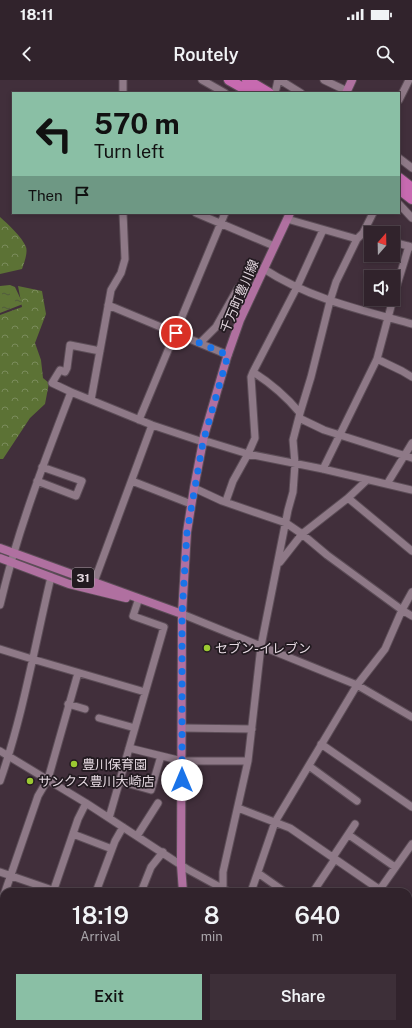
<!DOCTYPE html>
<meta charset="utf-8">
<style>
body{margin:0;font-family:"Public Sans","Noto Sans JP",sans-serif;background:#3d2f38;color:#f1f3f6;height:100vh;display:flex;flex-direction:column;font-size:15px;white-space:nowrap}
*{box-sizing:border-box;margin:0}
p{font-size:13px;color:#a8a4a9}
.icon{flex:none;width:22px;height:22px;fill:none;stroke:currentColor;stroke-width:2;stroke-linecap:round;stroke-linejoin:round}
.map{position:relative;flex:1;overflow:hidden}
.sheet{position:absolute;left:0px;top:808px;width:412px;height:140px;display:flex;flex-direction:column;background:#31232c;border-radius:12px 12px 0 0;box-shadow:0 2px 6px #0003,0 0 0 1px #4c4048}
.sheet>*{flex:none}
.hud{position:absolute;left:12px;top:12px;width:388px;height:122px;border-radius:0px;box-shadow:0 2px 6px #0003,0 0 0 1px #4c4048;background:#8abfa5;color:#111;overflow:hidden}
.needle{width:26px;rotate:20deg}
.fabs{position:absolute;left:364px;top:146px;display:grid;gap:8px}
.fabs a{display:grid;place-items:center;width:36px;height:36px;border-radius:0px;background:#31232c;box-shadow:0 2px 6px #0003,0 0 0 1px #4c4048;font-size:20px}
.pin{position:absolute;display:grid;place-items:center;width:34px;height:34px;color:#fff;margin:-17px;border:2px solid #fff;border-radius:50%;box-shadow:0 1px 4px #0007}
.me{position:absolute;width:44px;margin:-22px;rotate:0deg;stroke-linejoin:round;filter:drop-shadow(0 0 3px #0008)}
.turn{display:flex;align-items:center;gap:14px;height:84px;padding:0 16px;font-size:18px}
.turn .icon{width:52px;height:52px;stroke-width:2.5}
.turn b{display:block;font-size:28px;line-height:34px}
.then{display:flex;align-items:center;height:38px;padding:0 16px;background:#0003;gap:8px;font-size:15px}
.eta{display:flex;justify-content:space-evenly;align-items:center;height:68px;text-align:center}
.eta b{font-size:24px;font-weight:600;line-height:28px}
.button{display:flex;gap:8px;margin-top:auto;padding:8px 16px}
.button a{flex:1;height:46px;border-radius:0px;background:#8abfa5;color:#111;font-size:16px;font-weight:600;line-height:46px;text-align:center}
.button a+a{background:#3d2f38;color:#f1f3f6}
.status{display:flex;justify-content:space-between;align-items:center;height:28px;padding:0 20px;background:#31232c;direction:ltr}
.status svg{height:11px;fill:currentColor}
header{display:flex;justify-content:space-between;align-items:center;height:52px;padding:0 16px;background:#31232c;font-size:18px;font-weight:600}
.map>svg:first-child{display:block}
</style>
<div class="status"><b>18:11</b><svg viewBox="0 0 49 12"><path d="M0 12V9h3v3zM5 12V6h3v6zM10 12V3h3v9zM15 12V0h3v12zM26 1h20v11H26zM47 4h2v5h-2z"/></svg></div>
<header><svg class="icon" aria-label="back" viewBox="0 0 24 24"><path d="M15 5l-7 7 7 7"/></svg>Routely<svg class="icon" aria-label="search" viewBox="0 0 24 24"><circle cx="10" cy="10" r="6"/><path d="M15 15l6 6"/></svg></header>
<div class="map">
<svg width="412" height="948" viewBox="0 0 412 948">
<defs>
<pattern id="forest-crowns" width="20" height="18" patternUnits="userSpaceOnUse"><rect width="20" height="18" fill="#5c7235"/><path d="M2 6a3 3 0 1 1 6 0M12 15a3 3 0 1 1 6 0" fill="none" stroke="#7b8c5c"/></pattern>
<pattern id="water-ripples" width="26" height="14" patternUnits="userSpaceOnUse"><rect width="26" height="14" fill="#5f7537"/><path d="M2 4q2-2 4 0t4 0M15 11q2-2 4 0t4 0" fill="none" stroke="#525b3d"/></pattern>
</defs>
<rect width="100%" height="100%" fill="#412f3b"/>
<path fill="#4c3445" d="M228 944H312L314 948H228Z"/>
<path fill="url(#forest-crowns)" d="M0 137C8 144 22 157 26 167 28 173 24 183 22 189L0 194Z
M18 206 42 211 46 234 35 263 41 280 43 298 49 303 45 324 30 338 3 379H0V235L22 227Z"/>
<path fill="#55643c" d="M237 944H276L278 948H237Z"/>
<path fill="url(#water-ripples)" d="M10 205 15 207 23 224 0 233V206Z
M289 944H311L312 945 307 948H291Z"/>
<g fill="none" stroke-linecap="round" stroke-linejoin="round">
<g stroke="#5c4d57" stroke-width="9">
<path id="minor" d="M123 0V13
M202 0 225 13
M280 0 301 13
M324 0 347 11
M276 9 278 0
M399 20 409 0
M399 78 412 88
M399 124 412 138
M196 133 274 166
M287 139 357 159
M393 162 412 167
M264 189C308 218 361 230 412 244
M393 218 409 166
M108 225 228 275
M200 263 216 247 238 208
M377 279 402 291 412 297
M253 292C272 304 285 315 300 333
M71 312 52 303 60 290 65 292 67 288 70 265 100 271
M91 320 111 210 121 193 125 179 123 133
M299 338 324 350 412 378
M139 340 225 133
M323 389 377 279 393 219
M37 401 76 416 82 401 42 387
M132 401 191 424
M387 404 412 363
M194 408 222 421 286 443 302 454 327 475 402 530 412 536
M348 418 412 471
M226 421 233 401 248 374 255 358 251 297 253 292 297 207 323 150
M280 482 302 454 348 418 367 400
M94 502 152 345
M0 525C17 452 44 382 71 312L152 345 203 362H209L248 374 323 389 412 410
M182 534 357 605 412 637
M0 569 32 579 145 612
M68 624 85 629
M99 638 135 648
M182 648 252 649
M321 664 412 727
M129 668 182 681H248
M0 671 86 723 187 789 229 812
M309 686 357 721
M0 701C23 636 35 564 51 497
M119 701 151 710 161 676
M238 728 290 748 383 812
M109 738 164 547 133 536 138 521
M73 754 112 769
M349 755 395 787
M137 756 158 723
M333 777 355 744
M0 792 58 812
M258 793 285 812
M5 812 38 716 48 699 78 593
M53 812 78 739 86 723
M96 812 115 761 123 747
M141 812 151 787 163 772
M223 812V792L248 681 261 566 288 430 293 412 295 384 293 360 300 333 311 297 330 221 336 202 357 159 363 153 373 133
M251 812 275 742 357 605 385 569 402 530 412 512
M313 812 335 779
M378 812 412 764
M0 826 4 814
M408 830 412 832
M0 915 4 917
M408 922 412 916
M408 936 412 939
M178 944 190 948
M315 944 318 948
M50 948 51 944
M94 948 96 944
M143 948 144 944
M203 948 205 944
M394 948 395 944"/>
</g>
<g stroke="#5c4d57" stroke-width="10">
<path id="major" d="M346 13 352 0
M0 468 182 534
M0 478 69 504 126 518
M183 812 181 785 182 534 187 452 194 408 204 356 227 277 240 240 290 133
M0 876 4 880
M57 944 60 948
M226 944 227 948"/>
</g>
<g stroke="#5c4d57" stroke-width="12">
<path id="highway" d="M229 0 252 13
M247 0 269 13
M399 98 412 108
M399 109 412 119"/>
</g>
<use href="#minor" stroke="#8e7987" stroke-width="7"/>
<use href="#major" stroke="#b070a0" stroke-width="8"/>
<use href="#highway" stroke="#c76ab0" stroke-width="10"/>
</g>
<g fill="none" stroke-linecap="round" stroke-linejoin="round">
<path stroke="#1a73e8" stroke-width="7" stroke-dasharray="0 12.6" d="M176 253 228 275 203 362 187 452 182 534V700"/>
</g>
<g fill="#9cca32" stroke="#221a20" stroke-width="1.5">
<circle cx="207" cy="568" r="4"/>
<circle cx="74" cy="684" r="4"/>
<circle cx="30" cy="701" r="4"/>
</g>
<g text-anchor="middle" stroke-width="3.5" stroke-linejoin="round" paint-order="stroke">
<rect fill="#221a20" stroke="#aa9fa6" stroke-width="1" x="72" y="488" width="22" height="20" rx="3"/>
<g font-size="12" font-weight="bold" fill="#e4d8e0">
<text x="83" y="502">31</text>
</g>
<g font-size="13" fill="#e4d8e0" stroke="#221a20">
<text transform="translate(239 216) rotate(-67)" y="5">千万町豊川線</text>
</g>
<g font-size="13" fill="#e4d8e0" stroke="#221a20" text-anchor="start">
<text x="215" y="573">セブン-イレブン</text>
<text x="82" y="689">豊川保育園</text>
<text x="38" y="706">サンクス豊川大崎店</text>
</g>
</g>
</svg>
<div class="fabs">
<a><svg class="needle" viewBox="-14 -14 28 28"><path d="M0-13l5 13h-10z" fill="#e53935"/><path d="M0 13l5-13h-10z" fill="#a8a4a9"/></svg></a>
<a><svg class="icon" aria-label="sound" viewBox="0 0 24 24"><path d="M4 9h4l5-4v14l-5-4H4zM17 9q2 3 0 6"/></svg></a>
</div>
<div class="pin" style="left:176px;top:253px;background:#d93025"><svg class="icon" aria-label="arrive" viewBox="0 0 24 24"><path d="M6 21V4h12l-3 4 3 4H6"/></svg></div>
<svg class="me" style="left:182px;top:700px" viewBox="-20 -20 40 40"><circle r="19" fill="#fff"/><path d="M0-13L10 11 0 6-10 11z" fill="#1a73e8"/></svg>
<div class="hud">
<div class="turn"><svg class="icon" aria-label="left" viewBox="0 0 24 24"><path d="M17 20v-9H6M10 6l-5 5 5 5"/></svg><div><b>570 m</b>Turn left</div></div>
<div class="then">Then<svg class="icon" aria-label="arrive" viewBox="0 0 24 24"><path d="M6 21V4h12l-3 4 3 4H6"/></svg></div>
</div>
<section class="sheet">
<div class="eta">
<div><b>18:19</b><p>Arrival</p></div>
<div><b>8</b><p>min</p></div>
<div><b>640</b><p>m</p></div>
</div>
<div class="button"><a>Exit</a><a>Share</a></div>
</section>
</div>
